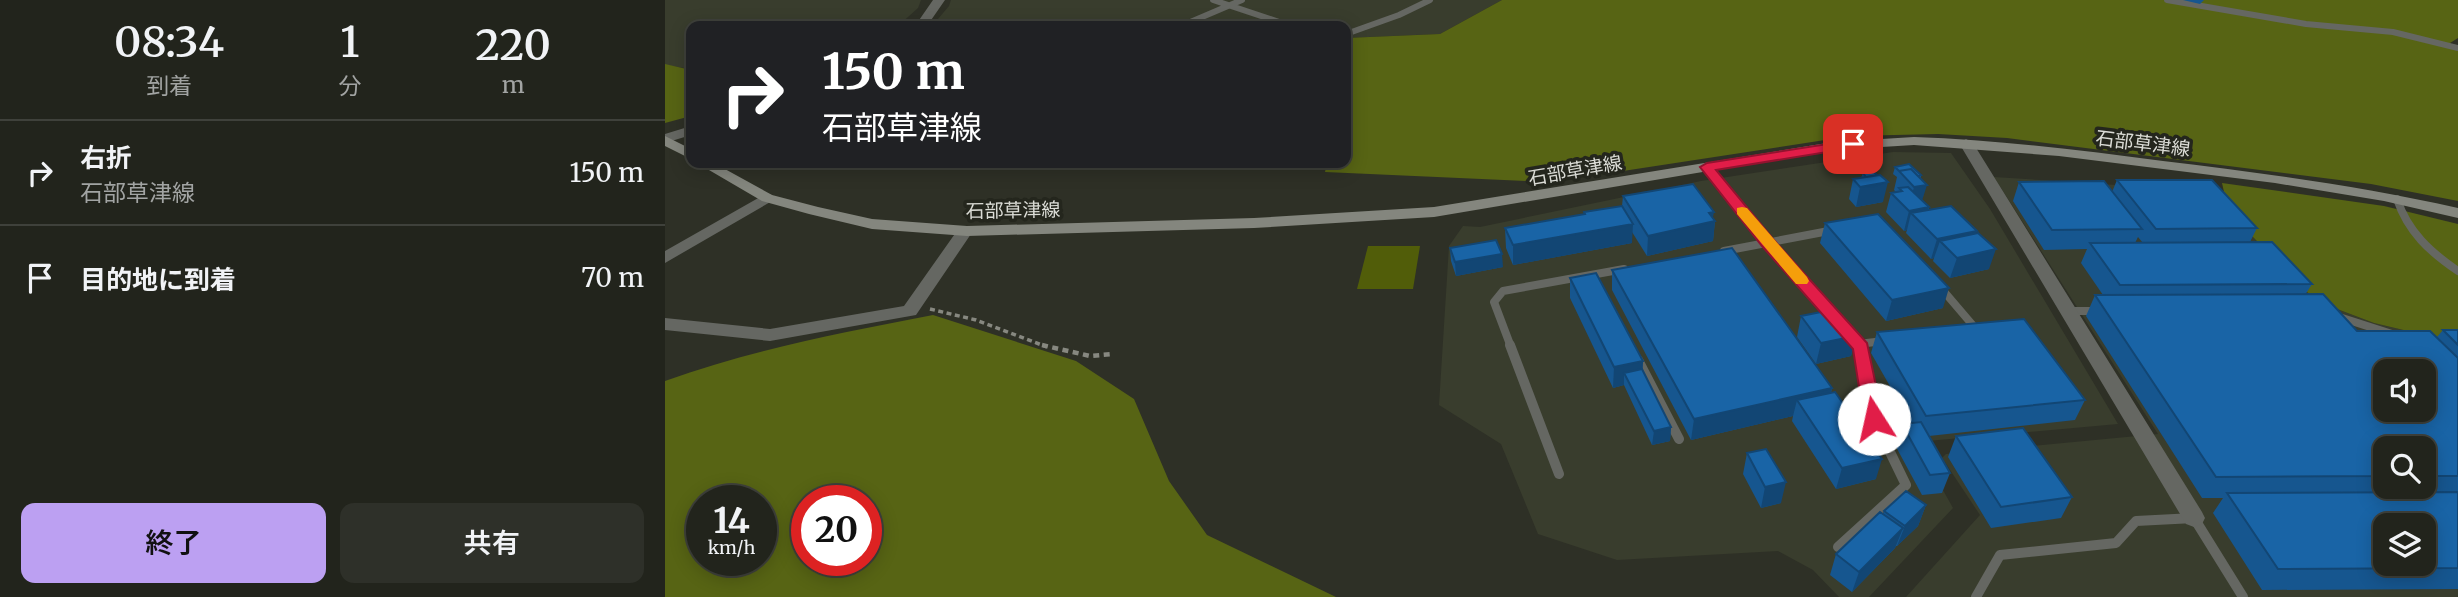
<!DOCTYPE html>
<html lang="ja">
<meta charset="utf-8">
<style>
body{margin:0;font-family:Merriweather,"Noto Sans JP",serif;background:#2e3029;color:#f1f3f6;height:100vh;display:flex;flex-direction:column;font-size:26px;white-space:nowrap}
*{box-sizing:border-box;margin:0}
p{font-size:23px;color:#a2a4a3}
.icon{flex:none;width:38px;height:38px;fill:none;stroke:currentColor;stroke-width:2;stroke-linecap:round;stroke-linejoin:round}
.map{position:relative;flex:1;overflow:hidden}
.details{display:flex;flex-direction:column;background:#22241c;width:665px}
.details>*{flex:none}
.hud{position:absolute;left:21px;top:21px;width:665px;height:147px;border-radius:14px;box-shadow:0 4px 18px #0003,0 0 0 2px #3f413b;background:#202124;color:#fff;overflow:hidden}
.controls{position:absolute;left:1708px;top:359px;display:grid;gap:14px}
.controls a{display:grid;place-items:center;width:63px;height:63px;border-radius:14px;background:#22241c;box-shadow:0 4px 18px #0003,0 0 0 2px #3f413b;font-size:35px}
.speed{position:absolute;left:21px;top:485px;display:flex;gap:14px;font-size:35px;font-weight:700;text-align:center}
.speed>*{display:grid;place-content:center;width:91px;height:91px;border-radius:50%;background:#22241c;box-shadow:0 4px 18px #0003,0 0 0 2px #3f413b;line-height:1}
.speed small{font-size:18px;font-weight:400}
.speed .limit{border:10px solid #d22;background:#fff;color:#111}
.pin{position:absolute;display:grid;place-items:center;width:60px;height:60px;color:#fff;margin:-30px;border-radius:14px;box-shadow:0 4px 10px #0006}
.me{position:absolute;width:77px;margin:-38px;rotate:350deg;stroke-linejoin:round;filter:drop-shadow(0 0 5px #0008)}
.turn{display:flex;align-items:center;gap:24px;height:147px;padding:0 21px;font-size:32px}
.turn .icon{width:91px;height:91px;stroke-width:2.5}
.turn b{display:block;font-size:49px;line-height:60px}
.eta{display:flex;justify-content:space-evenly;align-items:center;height:119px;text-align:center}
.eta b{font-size:42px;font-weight:600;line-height:49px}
.cta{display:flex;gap:14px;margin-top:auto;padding:14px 21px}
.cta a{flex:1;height:80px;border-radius:14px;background:#bca0f2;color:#111;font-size:28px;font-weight:600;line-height:80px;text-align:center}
.cta a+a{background:#2e3029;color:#f1f3f6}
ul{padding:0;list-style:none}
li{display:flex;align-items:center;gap:21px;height:105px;padding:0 21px;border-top:2px solid #3f413b}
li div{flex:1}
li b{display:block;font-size:26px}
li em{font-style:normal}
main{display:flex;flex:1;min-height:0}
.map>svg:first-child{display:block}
</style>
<main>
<section class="details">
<div class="eta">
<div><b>08:34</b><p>到着</p></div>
<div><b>1</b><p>分</p></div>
<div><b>220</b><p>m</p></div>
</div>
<ul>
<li><svg class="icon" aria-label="right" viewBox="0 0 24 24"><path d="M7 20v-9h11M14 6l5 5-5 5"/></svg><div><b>右折</b><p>石部草津線</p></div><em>150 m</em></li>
<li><svg class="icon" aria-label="arrive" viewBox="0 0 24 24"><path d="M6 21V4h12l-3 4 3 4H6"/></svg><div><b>目的地に到着</b></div><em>70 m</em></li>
</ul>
<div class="cta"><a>終了</a><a>共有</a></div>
</section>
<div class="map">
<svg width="1793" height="597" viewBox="0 0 1793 597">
<rect width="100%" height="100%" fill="#2e3026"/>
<path fill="#393d2d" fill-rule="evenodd" d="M0 0H256L253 8 233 26H26V69L0 65Z
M286 0H837L775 34 681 38V26H267L284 6Z
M1228 152 1286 153 1325 209 1453 424 1251 442 1288 508 1204 597H1174L1148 570 1113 551 952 560 873 534 836 444 774 405 784 246 798 226 815 227 1036 181Z
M1329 177 1559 192 1584 233 1651 301 1709 323 1792 343 1793 597H1241L1315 515 1277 458 1281 454 1493 434ZM1720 371H1759V410H1720ZM1720 448H1759V486H1720ZM1720 525H1759V564H1720Z"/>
<path fill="#576414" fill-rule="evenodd" d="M837 0H1793V38L1785 43 1793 51V201L1706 184 1342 138 1273 134 1186 136 886 182 660 172 662 163H681V105L684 95 681 93V38L775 34Z
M0 64 26 70V116L0 123Z
M1557 183 1719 206 1793 224V343L1709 323 1651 301 1584 233 1559 192Z
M268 315 411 361 469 399 504 481 542 535 671 597H0V381C89 349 176 333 268 315ZM37 500H96V560H37ZM142 500H201V560H142Z"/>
<path fill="#515d09" d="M703 246H755L748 289H692Z"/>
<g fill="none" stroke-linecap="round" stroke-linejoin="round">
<path stroke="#878880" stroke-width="3.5" stroke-dasharray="5 3.5" stroke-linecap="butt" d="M265 309 311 320 382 347"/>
<path stroke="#878880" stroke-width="4.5" stroke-dasharray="6 4.5" stroke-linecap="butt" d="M377 345 425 356 448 354"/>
<path stroke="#656762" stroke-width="6" d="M548 0 626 26
M1502 0 1641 24 1728 32 1793 48
M516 26 577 0
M681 34 734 15 765 0"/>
<path stroke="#656762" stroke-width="8" d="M1042 167 1103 243 1170 318
M1732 199C1743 232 1765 252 1793 271
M1059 251 1169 230
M1276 288 1311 329H1306
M1402 311H1433
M1671 316 1727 334
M1191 341 1195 347
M1193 344 1219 341
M846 347 829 302 838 291 959 269"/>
<path stroke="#656762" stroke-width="10" d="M845 345 894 474
M973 360 1014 439
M1173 547 1241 485 1209 419 1194 345
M1311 597 1335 555 1451 543 1471 521 1529 518 1578 597"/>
<path fill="#656762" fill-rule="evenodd" d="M1301 139 1308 143 1537 512 1540 518 1537 524 1529 527 1521 524 1294 143Z
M102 193 107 195 110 198 107 201 0 263V251Z
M300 226 308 231 251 315 105 341 0 330V318L105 329 239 306 294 228Z"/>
<path fill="#656762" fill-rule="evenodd" d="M268 0H280L262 26H250Z
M26 126V135L0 143V134Z"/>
<path fill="#84867e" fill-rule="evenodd" d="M0 136 26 149V159L0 146Z
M1249 137C1333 140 1415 150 1498 161 1598 173 1696 186 1793 208V218L1719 201 1610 183 1394 156 1249 145 1168 150 769 217 589 228 302 236 207 229 144 214 97 201 32 163H49L107 195 153 207 207 219 302 226 589 218 769 207 1168 142Z"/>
</g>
<path fill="#16568f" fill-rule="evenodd" d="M1518 0H1539L1535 4Z
M1230 167 1256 175V178L1257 200 1264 207V210L1311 234 1324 269 1285 278 1268 261 1269 258 1266 259 1241 233 1242 230 1239 231 1221 212 1226 193 1231 192 1229 190 1232 177 1228 174Z
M1208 171 1218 202 1191 207 1184 199 1188 179 1196 178 1198 173Z
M1452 180 1592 228 1585 242 1647 284 1640 295 1692 331 1772 337 1778 330H1793V589L1597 590 1548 513 1558 498H1537L1421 316 1430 295H1438L1416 263 1422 249 1379 250 1348 201 1354 182 1447 192ZM1473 237 1478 243H1470ZM1720 448H1759V486H1720Z
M958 196 1048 218 1050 221 1048 241 982 256 967 232V243L848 265 841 248 840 228 919 215V212L957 206Z
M1160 223 1278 308 1221 321 1155 243Z
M785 248 838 267 791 276 786 261Z
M947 270 1167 388 1166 393 1211 479 1171 489 1127 421 1128 416 1026 440 947 290Z
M905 278 978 361 977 371 1006 427 1005 441 987 445 959 385 948 388 905 298Z
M1136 316 1191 336 1186 356 1151 364 1132 337Z
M1212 332 1420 400 1410 420 1264 436 1285 473 1277 493 1257 495 1230 445 1237 424 1246 423 1206 353Z
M1291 436 1407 497 1396 518 1326 528 1283 457Z
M1082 453 1116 503 1096 508 1078 474Z
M1261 505 1253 526 1232 546H1231L1230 548 1187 592 1165 575 1171 554 1218 514 1219 511Z"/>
<path fill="#124674" d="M1223 182 1218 202 1191 207 1195 187Z
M1262 185 1256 204 1244 206 1249 187Z
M1264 207 1259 226 1246 213 1242 230 1239 231 1244 211Z
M1049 212 1047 222 1050 221 1048 241 982 256 983 236Z
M968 224 967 243 848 265V245Z
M1312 231 1305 251 1275 241 1269 258 1266 259 1272 239Z
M1331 249 1324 269 1285 278 1292 258Z
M837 254 838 267 791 276 790 262Z
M1284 288 1278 308 1221 321 1227 300Z
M1191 336 1186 356 1151 364 1156 343Z
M978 361 977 382 959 373V385L948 388 949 367Z
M1167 388 1162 409 1132 400 1128 416 1026 440 1029 419Z
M1006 427 1005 441 987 445 989 431Z
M1217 459 1211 479 1171 489 1177 468Z
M1121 482 1116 503 1096 508 1100 487Z
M1261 505 1253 526 1232 546 1240 526Z
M1238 528 1230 548 1187 592 1194 572Z"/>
<path fill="#1964a6" stroke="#124674" stroke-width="2" fill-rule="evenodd" d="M1244 164 1256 175 1253 176 1246 169 1234 171 1230 167Z
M1246 169 1262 185 1249 187 1234 171Z
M1208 171 1212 175 1201 177 1198 173Z
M1215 175 1223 182 1195 187 1188 179Z
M1452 180H1547L1592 228 1491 229Z
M1439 181 1477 229 1387 230 1354 182Z
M1028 184 1049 212 1044 213 1050 221 983 236 958 196Z
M1243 187 1264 207 1244 211 1226 193 1237 191 1234 188Z
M957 206 968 224 848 245 840 228 920 214 919 212Z
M1286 206 1312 231 1272 239 1246 213Z
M1213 214 1284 288 1227 300 1160 223Z
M1313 233 1331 249 1292 258 1275 241Z
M831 240 837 254 790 262 785 248Z
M1607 242 1647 284 1455 285 1425 243Z
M1067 248 1167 388 1029 419 947 270Z
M931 273 978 361 949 367 905 278Z
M1658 294 1692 331H1765L1793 358V476H1759V448H1720V476L1551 477 1430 295ZM1720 371H1759V410H1720Z
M1171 309 1191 336 1156 343 1136 316Z
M1359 319 1420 400 1261 416 1212 332Z
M1778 330H1793V345Z
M977 369 1006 427 989 431 959 373Z
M1170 392 1217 459 1177 468 1132 400Z
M1256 422 1285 473 1265 475 1237 424Z
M1358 428 1407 497 1336 507 1291 436Z
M1101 449 1121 482 1100 487 1082 453Z
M1241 491 1261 505 1240 526 1219 511Z
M1793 492V568L1613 569 1562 493ZM1720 525H1759V564H1720Z
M1215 512 1238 528 1194 572 1171 554Z"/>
<path fill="#e11d48" stroke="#92132f" stroke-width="2" d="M1188 140 1193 141V147L1051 170 1108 239 1202 343 1218 419 1215 424H1202L1199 419 1188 349 1097 246 1035 167 1042 163Z"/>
<path fill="#f59e0b" d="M1077 207 1082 208 1142 277 1144 281 1142 284H1131L1072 214V208Z"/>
<g text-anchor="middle" stroke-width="7" stroke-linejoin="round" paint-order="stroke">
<g font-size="19" fill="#dbdcd6" stroke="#24261d">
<text transform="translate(1478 143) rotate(7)" y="7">石部草津線</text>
<text transform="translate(910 170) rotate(-10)" y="7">石部草津線</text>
<text transform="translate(348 210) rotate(-1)" y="7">石部草津線</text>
</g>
</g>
</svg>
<div class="controls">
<a><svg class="icon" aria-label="sound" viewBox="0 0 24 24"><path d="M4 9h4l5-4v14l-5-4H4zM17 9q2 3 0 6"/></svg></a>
<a><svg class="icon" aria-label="search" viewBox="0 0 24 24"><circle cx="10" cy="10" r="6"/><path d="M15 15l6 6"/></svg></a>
<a><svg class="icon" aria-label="layers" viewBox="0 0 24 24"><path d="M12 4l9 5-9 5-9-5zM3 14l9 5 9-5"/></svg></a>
</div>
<div class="speed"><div>14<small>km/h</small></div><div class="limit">20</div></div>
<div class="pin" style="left:1188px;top:144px;background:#d93025"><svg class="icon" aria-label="arrive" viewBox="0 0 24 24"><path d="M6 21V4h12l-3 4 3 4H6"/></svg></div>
<svg class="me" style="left:1209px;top:419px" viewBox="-20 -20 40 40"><circle r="19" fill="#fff"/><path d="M0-13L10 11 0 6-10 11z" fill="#e11d48"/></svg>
<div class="hud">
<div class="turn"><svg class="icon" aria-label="right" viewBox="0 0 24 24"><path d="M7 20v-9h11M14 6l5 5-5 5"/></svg><div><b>150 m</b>石部草津線</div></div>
</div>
</div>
</main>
